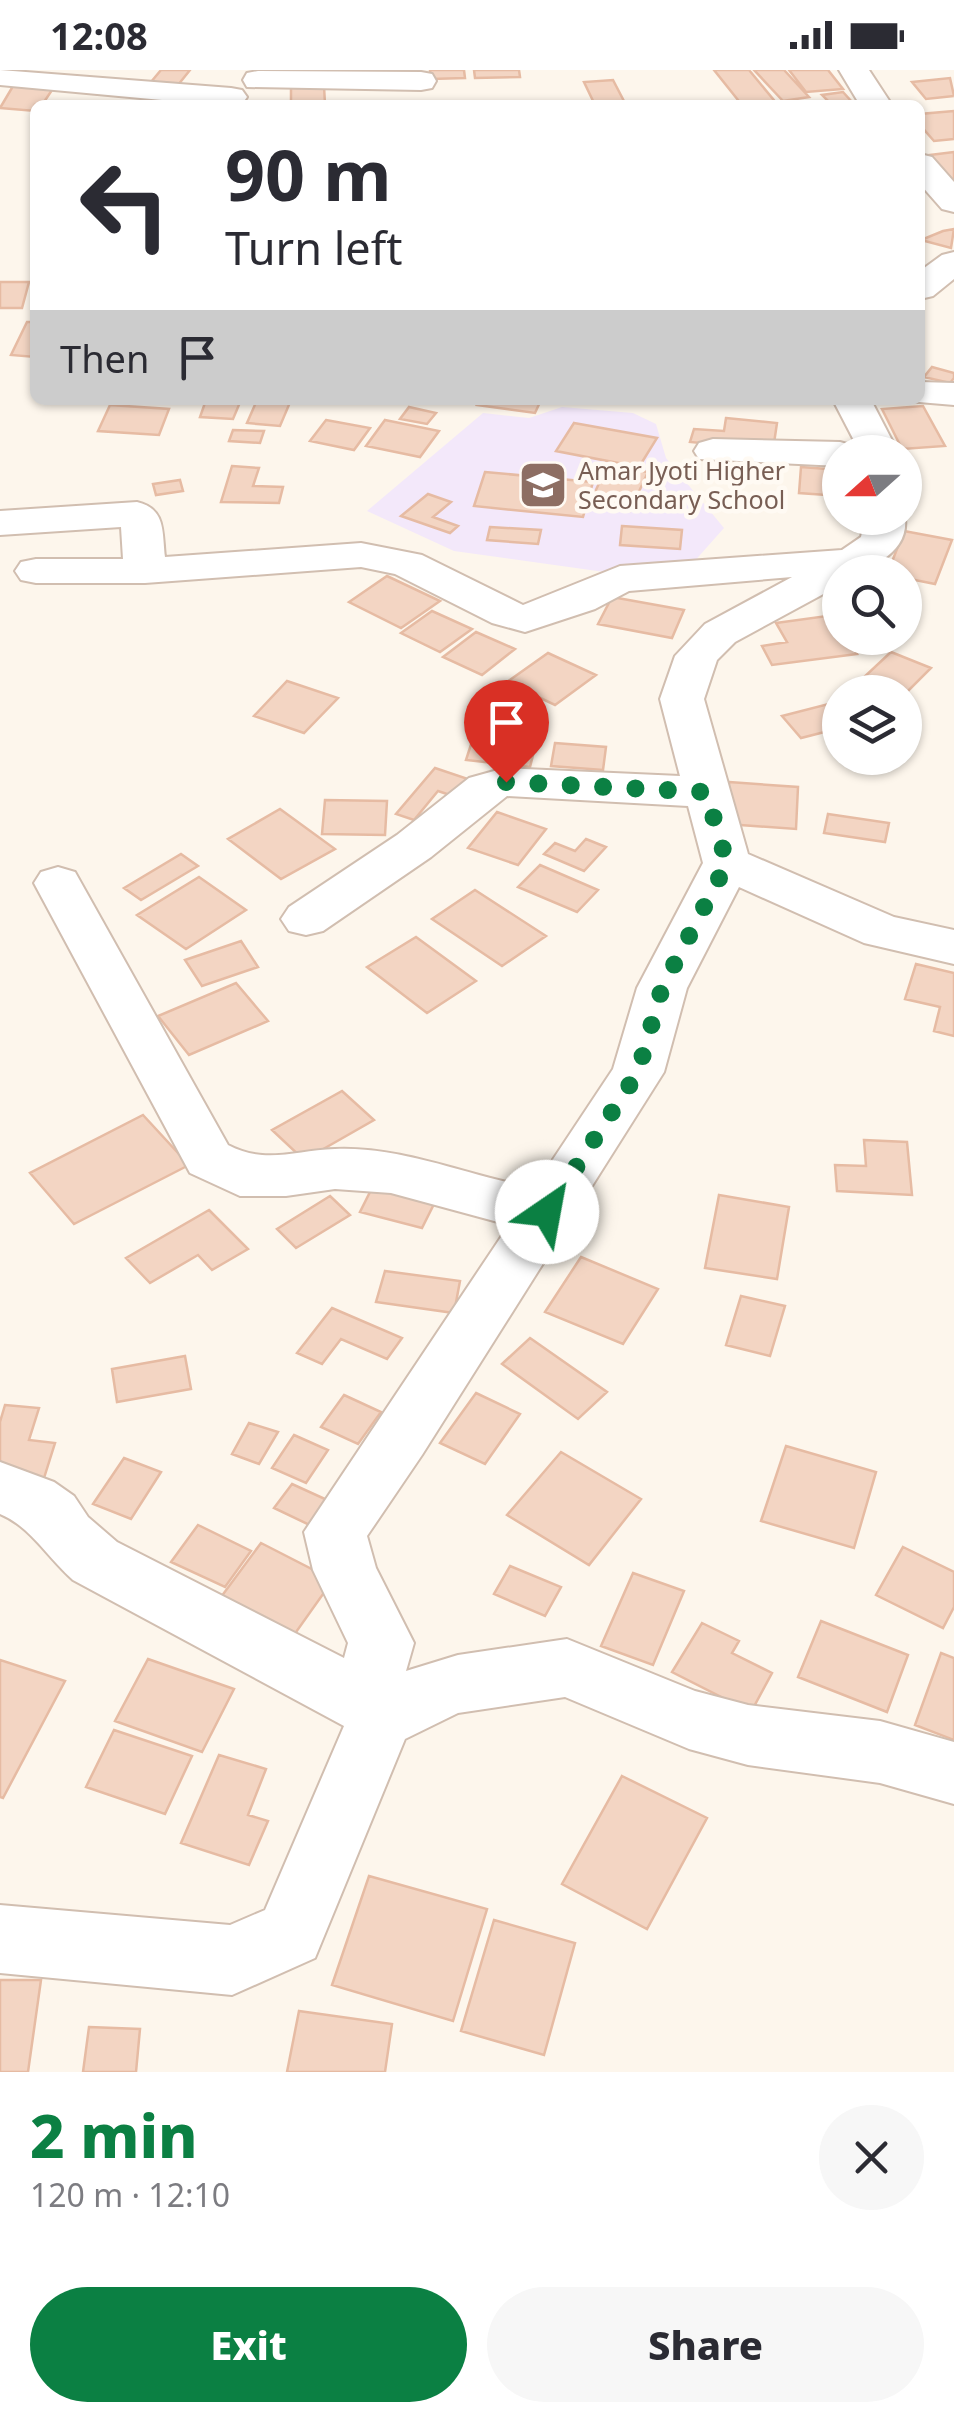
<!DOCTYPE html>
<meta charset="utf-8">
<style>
body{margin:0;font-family:"Noto Sans",sans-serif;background:#f7f7f7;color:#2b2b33;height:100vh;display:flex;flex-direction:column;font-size:38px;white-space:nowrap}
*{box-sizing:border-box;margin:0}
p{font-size:32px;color:#7c7c81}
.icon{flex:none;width:55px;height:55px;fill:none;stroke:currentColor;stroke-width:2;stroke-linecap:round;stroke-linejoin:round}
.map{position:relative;height:2002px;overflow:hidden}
.drawer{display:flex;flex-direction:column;background:#fff;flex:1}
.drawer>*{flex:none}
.hud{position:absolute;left:30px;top:30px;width:895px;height:305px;border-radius:15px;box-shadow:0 2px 8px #0004;background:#fff;color:#2b2b33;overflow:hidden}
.needle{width:65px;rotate:249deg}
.controls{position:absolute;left:822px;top:365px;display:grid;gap:20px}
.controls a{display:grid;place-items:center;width:100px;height:100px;border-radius:50%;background:#fff;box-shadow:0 2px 8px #0004;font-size:50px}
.pin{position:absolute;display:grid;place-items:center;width:85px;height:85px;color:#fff;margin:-102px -42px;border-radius:50% 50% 50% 0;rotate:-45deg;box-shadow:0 0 10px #0007}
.pin .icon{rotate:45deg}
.me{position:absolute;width:110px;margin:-55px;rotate:33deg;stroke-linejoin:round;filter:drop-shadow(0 0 8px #0008)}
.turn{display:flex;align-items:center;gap:35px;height:210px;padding:0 30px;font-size:45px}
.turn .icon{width:130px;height:130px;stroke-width:2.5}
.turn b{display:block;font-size:70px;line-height:85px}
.then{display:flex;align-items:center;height:95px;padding:0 30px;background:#0003;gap:20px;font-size:38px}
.round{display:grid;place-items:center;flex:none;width:105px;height:105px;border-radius:52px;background:#f7f7f7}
.summary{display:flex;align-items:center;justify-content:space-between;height:170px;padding:0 30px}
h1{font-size:60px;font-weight:800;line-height:75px;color:#0b8043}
.primary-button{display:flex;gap:20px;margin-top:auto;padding:20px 30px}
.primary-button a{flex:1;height:115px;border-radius:60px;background:#0b8043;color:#fff;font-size:40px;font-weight:800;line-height:115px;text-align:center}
.primary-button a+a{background:#f7f7f7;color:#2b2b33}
.status{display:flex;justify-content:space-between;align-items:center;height:70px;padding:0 50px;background:#fff;direction:ltr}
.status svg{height:28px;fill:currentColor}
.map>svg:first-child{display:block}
</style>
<div class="status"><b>12:08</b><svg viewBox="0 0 49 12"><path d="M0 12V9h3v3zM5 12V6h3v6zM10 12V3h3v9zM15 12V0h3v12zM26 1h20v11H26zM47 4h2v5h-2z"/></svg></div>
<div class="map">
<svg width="954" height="2002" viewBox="0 0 954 2002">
<rect width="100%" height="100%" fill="#fdf6ec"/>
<path fill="#f3e8fa" d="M562 337 633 343 656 354 666 388 724 458 676 512 454 481 367 441 483 343 529 348Z"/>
<path fill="#f3d5c3" stroke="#e6bba3" stroke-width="2.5" d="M161 0H190L178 15 151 12Z
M430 0H464L465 8 431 9Z
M474 0H519L520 7 475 8Z
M714 0H749L778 35H742Z
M754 0H784L809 27 783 31Z
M789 0H828L843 19 806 22Z
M950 8 954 26 926 29 912 12Z
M613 10 626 35H595L584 12Z
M16 11 56 14 42 35H35V41L0 38Z
M324 16 325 34 291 35V17Z
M843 22 852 32 831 34 822 25Z
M954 41V69L934 71 920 55V44Z
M954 82V115L930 85Z
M954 159 951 178 921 170 943 161Z
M0 212H29L22 238H0Z
M27 252H35V287L11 285Z
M932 297 954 303V308L950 313 924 307Z
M206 330H241L233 349 200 347Z
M257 330H291L280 356 247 353Z
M480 330H541L535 343 477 335Z
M110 335 169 339 159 365 98 361Z
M923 336 945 376 902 379 882 339Z
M409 337 436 343 427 354 400 349Z
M726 348 777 353 773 380 690 372 694 359 724 361Z
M326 350 370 358 354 380 310 371Z
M385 350 439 361 420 387 366 376Z
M574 353 657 368 639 397 556 381Z
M233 360 264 361 260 373 229 371Z
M232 396 259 398 253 416 283 417 279 433 221 432Z
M607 396 648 402 630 441 589 435Z
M801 397 840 400V426L799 423Z
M485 402 593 412 583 447 474 436Z
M180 410 183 421 156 425 153 414Z
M428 424 451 432 433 447 458 456 450 463 401 446Z
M622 456 682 460 680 479 620 475Z
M490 457 541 460 538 474 487 470Z
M904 461 952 470 935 514 905 508V502H888Z
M387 506 440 531 401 558 349 532Z
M612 527 684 540 672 568 598 554Z
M432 541 472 559 440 582 401 563Z
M834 545 840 555V568H847L857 584 772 595 762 576 787 572 776 553Z
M476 562 515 579 482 605 443 587Z
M891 582 931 598 905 624 848 622Z
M548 583 596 605 555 635 507 612Z
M287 611 338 628 304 663 254 646Z
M840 631V658L801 668 782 646Z
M503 654 540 658 530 697 466 690 475 662 500 664Z
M555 673 606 677 603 700 551 696Z
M435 698 468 709 453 726 438 721 414 750 396 744Z
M729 712 798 717 796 759 727 754Z
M325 730 387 731 385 765 322 764Z
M280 739 335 779 281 809 228 769Z
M497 742 546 759 518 795 468 778Z
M828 744 889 753 885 772 824 763Z
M586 769 606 777 584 801 544 784 555 773 575 781Z
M181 784 198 796 141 830 124 818Z
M540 795 598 820 577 842 518 817Z
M199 807 246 840 186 879 137 845Z
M475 820 546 866 502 896 432 849Z
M416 867 476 911 427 943 367 897Z
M241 871 258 897 202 916 185 890Z
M916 894 954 903V966L934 961 940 937 905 929Z
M236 913 268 951 189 985 158 946Z
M342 1021 374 1050 304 1090 272 1060Z
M143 1045 189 1095 74 1154 30 1103Z
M864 1070 907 1072 912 1125 837 1121 835 1095 866 1096Z
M372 1118 434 1134 422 1158 360 1142Z
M719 1125 789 1137 777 1209 705 1198Z
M330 1126 350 1145 296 1178 277 1159Z
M209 1140 248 1179 212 1200 198 1185 150 1213 126 1188Z
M581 1187 658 1219 623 1274 545 1242Z
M385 1201 460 1211 454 1243 376 1232Z
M741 1226 785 1236 770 1286 726 1275Z
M332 1238 402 1268 387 1289 341 1269 322 1294 297 1283Z
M530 1268 607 1322 578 1349 502 1294Z
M185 1286 191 1319 117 1332 112 1299Z
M476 1323 520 1344 485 1394 440 1373Z
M344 1325 381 1342 358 1374 321 1357Z
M5 1335 39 1338 29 1370 55 1373 44 1408 0 1404V1352Z
M249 1353 278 1362 259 1394 232 1384Z
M294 1365 328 1380 306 1413 272 1398Z
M786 1376 876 1402 854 1478 761 1451Z
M561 1382 641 1429 589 1495 507 1445Z
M124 1388 161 1402 131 1449 93 1434Z
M292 1414 336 1434 318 1459 274 1438Z
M198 1455 251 1481 225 1517 171 1492Z
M261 1473 333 1510 294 1565 221 1527Z
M903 1477 954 1502V1537L943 1558 876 1525Z
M510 1496 561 1517 545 1546 494 1524Z
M633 1503 684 1521 653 1595 601 1576Z
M821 1551 908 1585 887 1642 798 1607Z
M702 1553 739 1571 732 1583 772 1603 751 1642 672 1602Z
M941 1583 954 1588V1670L915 1655Z
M148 1589 234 1619 202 1682 115 1651Z
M0 1590 65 1611 3 1728 0 1727Z
M114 1660 192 1686 165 1744 86 1717Z
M219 1685 266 1699 248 1745 268 1751 249 1795 181 1773Z
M622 1706 707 1748 647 1859 562 1814Z
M369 1806 487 1839 453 1951 332 1915Z
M494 1850 575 1873 544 1985 461 1961Z
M0 1910H41L28 2002H0Z
M299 1941 392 1954 385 2002H287Z
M89 1957 140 1959 136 2002H83Z"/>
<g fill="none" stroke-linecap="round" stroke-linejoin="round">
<g stroke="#d1beb0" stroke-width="4">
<path id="street" d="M0 0 231 18 242 20 247 27 242 34 216 35 0 15Z
M839 0H869L892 35H860Z
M258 1 421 2 432 4 436 11 432 18 421 20 247 17 243 10 247 3Z
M920 84 932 87 954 112V142L942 139 920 114Z
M954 182V209L933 226 920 229V201L942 185Z
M920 312 954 313V335L907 331 920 330Z
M833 330H871L898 382H860Z
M713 369 840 372 854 376 858 382H840V396L699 389 694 381 699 373Z
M137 432C166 439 162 461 165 487L361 473 422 485 523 535 620 496 842 480 861 467 865 448H905C909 483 869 502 840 502V515L735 572 717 590 704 629 748 784 894 847 954 860V894L864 873 739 817 687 918 664 1002 422 1385 367 1466 376 1498 414 1573 406 1601 458 1585 567 1569 695 1621 748 1635 880 1651 954 1672V1734L880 1713 748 1695 689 1679 565 1627 458 1643 405 1669 315 1888 232 1925 0 1903V1835L230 1855 265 1840 344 1656 73 1510C48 1488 30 1456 0 1444V1392L54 1412 74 1426 88 1447 117 1472 344 1588 348 1573 313 1500 304 1462 509 1155 391 1123 335 1119 286 1126H240L190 1103 34 813 41 802 58 797 75 802 228 1075C266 1095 295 1080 335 1079 402 1076 468 1106 534 1118L613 999 637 918 703 793 688 736 507 726 431 787 323 861 306 865 289 861 281 849 289 837 397 765 469 708 505 698 680 706 660 629 675 586 705 554 792 507 629 521 595 539 525 562 492 553 395 504 361 497 145 513H36L21 510 15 501 21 492 36 489H123L121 457 0 465V441Z"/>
</g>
<use href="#street" fill="#fff" fill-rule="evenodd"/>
</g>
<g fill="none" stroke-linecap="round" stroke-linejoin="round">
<path stroke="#0b8043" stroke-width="18" stroke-dasharray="0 32.4" d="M506 712 706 722 727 793 662 918 638 1002 547 1142"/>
</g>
<defs>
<g id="school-square" transform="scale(2.5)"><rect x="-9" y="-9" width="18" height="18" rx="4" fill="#8d6e63" stroke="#fffaf3"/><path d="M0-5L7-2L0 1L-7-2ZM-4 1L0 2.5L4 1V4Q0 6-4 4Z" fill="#fff"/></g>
</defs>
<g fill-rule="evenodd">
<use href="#school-square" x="543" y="415"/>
</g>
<g text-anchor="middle" stroke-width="9" stroke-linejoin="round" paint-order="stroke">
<g font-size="25" fill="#785e54" stroke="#fffaf3" text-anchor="start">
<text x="578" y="410">Amar Jyoti Higher<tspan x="578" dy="29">Secondary School</tspan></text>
</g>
</g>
</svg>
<div class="controls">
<a><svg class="needle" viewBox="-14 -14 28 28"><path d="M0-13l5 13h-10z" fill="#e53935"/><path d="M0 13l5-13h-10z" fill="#7c7c81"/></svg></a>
<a><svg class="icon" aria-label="search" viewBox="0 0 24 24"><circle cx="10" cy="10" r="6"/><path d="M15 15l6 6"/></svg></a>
<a><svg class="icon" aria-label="layers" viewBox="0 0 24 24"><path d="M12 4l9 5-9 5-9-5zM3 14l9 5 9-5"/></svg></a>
</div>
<div class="pin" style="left:506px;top:712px;background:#d93025"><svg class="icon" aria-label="arrive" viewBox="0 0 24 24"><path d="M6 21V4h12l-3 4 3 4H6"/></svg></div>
<svg class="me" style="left:547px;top:1142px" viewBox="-20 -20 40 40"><circle r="19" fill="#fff"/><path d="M0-13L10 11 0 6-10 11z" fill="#0b8043"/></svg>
<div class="hud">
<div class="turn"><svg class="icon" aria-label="left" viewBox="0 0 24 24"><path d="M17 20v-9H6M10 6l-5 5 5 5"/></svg><div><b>90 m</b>Turn left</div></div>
<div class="then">Then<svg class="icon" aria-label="arrive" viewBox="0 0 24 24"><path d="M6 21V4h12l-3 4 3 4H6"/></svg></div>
</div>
</div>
<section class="drawer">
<div class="summary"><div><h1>2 min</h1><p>120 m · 12:10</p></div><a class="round"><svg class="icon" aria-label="close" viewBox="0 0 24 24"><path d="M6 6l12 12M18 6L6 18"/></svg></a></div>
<div class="primary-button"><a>Exit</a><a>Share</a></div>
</section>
